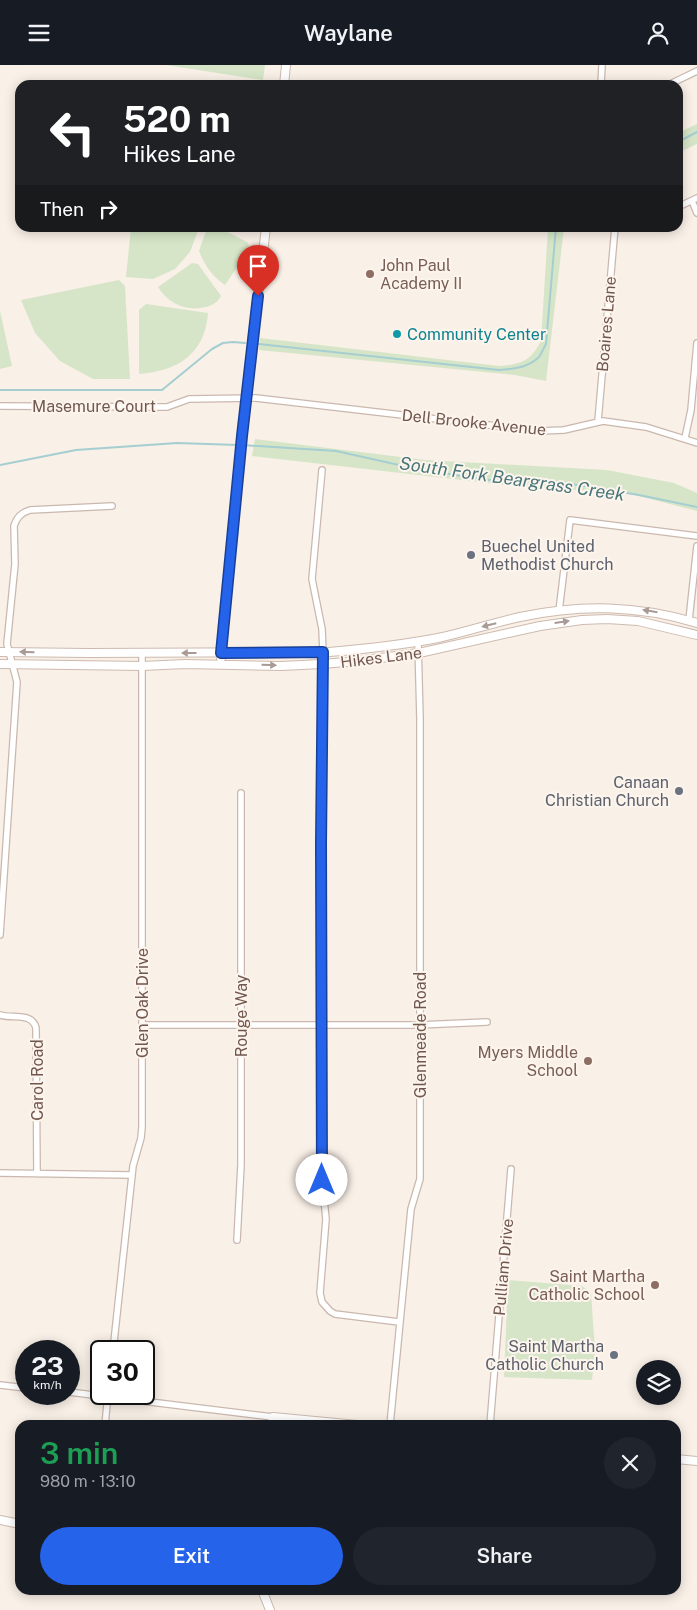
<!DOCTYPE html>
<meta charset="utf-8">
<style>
body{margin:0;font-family:"Public Sans",sans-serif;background:#20242c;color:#f1f3f6;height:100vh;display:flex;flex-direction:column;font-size:19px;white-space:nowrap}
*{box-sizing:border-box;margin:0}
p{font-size:16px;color:#9ea1a6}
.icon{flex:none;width:28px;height:28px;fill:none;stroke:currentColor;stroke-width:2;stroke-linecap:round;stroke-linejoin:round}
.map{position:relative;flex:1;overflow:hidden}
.panel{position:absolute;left:15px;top:1355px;width:666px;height:175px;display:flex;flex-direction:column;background:#171b24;border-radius:15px;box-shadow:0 2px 12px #0003}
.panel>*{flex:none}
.hud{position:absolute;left:15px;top:15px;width:668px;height:152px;border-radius:15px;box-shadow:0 2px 12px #0003;background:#202124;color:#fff;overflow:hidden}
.controls{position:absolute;left:636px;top:1295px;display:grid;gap:10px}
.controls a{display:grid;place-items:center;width:45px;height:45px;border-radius:50%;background:#171b24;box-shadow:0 2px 12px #0003;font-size:25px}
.speed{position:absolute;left:15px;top:1275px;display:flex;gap:10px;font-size:25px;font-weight:700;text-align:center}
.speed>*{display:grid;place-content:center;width:65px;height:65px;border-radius:50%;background:#171b24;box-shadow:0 2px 12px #0003;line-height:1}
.speed small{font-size:12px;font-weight:400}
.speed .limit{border:2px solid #111;border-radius:8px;background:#fff;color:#111}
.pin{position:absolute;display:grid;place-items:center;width:42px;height:42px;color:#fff;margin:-51px -21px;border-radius:50% 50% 50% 0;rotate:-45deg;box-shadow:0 0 5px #0007}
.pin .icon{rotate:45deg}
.me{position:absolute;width:55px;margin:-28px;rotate:0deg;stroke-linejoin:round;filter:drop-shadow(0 0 4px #0008)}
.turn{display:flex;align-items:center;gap:18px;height:105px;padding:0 25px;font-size:22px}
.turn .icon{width:65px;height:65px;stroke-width:2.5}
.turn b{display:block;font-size:35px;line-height:42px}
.then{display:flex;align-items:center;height:48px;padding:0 25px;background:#0003;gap:10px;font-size:19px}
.round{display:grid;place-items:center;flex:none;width:52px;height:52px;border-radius:26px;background:#20242c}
.summary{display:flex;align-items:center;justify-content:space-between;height:85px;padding:0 25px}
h1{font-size:30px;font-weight:600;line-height:38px;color:#1e9e55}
.primary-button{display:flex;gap:10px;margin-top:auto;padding:10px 25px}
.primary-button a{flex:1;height:58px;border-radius:30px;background:#2563eb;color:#fff;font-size:20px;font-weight:600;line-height:58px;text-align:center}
.primary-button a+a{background:#20242c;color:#f1f3f6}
header{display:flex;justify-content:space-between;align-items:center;height:65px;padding:0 25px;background:#171b24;font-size:22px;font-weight:600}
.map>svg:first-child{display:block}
</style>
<header><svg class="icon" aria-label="menu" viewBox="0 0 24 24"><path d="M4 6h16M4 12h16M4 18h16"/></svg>Waylane<svg class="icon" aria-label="person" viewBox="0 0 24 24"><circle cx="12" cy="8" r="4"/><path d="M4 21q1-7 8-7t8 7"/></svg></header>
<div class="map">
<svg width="697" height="1545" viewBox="0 0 697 1545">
<rect width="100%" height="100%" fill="#f9f0e7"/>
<path fill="#d6e5c7" d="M166 0H265L263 15Z
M697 59V79L678 88V68Z
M131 163V162L199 163 190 187 175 204 153 214 126 212Z
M207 163H220L247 177 250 183 225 220C212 211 205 201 199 186Z
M548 163H564L546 316 515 310 259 285 260 273 499 301C521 299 530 297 541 276Z
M192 198 198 199 221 231C218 237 213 240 206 242 187 247 168 239 158 222Z
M119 215 125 221 130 314H93L60 296 35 268 21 235Z
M146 239 208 248C205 289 178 306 139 309V245Z
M0 246 12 301 0 304Z
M255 374 425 395 607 405 674 418 697 428V446L623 427 532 423 252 391Z
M508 1215 582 1221 591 1228 595 1286 592 1315 504 1312Z"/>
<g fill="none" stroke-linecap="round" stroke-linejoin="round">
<path stroke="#a5ced1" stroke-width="2" d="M678 77 697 67
M259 279 499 305C512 304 527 303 538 293 541 290 543 284 546 279L556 162
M0 325H162L212 284 223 278 233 277 245 278
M242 380 336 386 417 404 487 415H521L559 417 639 430 697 442
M0 400 76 385 177 378 238 380"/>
<g stroke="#cab8ae" stroke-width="8">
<path id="street" d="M601 20 602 0
M668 20 697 6
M692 136 697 148
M678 142 697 133
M0 341 155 342H167L189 334 256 333 540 366 564 365 603 356 646 362 697 378
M598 356 615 162
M685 373 691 345 697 278
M322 405 312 514 322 564 323 587 321 779 322 1115 326 1154 320 1228 322 1237 330 1246 335 1249 399 1257
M559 546 570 455 697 471
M689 555 697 481
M0 870 17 617 7 579 15 499 14 461C17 452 21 448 30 445L112 441
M0 950C13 954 32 947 36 963L37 1109
M142 960H419L487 957
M0 1108 132 1110
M237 1175 241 1100V728
M113 1286 133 1101 141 1073 142 1062V588
M0 1320 26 1323
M69 1327 273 1352
M105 1360 108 1329
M390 1360 411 1144 420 1114V654L418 577
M490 1360 511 1104"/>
</g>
<g stroke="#cebaaf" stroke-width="10">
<path id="secondary" d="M284 20 286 0
M0 587 89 588 329 587C365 584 402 580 438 573 466 567 492 558 520 552 581 539 637 540 697 558
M221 593 242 371 266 162
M0 599 142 601 185 599 281 601 322 599 358 596 419 588 540 561 582 555 607 554 638 556 697 570
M272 1360 273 1352 357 1360
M676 1394 697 1396
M0 1455 20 1459
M262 1525 270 1545"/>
</g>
<use href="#street" stroke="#fff" stroke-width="5.5"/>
<use href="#secondary" stroke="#fff" stroke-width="8"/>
</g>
<defs><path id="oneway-solid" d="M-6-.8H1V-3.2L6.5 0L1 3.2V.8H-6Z" transform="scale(1.25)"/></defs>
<g fill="#a99a95">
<use href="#oneway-solid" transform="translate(650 546) rotate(-171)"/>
<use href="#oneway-solid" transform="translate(562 557) rotate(-8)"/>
<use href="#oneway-solid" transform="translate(489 560) rotate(166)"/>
<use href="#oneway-solid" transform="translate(27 587) rotate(-179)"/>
<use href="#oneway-solid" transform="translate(189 588) rotate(-180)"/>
<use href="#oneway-solid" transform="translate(269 600) rotate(1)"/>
</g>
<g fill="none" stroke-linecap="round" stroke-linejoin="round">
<g stroke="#184099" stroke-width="12">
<path id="route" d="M258 231 242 371 221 588 323 587 321 779 322 1115"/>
</g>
<use href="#route" stroke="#2563eb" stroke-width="9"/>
</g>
<g fill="#8d6e63" stroke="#fdf5ed" stroke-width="2">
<circle cx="370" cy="209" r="5"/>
<circle cx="588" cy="996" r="5"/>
<circle cx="655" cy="1220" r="5"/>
</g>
<circle fill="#0f9aa8" stroke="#fdf5ed" stroke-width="2" cx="397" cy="269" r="5"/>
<g fill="#6b7280" stroke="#fdf5ed" stroke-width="2">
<circle cx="471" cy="490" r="5"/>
<circle cx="679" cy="726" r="5"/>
<circle cx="614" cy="1290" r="5"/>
</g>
<g text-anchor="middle" stroke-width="4" stroke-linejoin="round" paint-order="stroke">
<g font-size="16" fill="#785e54" stroke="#fdf5ed" text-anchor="end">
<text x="380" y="206" text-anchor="start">John Paul<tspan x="380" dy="18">Academy II</tspan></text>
<text x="578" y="993">Myers Middle<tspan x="578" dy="18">School</tspan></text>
<text x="645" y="1217">Saint Martha<tspan x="645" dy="18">Catholic School</tspan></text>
</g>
<g font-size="16" fill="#70574f" stroke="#fdf5ed">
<text transform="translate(606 259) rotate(-85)" y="6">Boaires Lane</text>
<text x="94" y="347">Masemure Court</text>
<text transform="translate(474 357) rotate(6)" y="6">Dell Brooke Avenue</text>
<text transform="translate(381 592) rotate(-7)" y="6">Hikes Lane</text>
<text transform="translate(142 938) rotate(-90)" y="6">Glen Oak Drive</text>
<text transform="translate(241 951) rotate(-90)" y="6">Rouge Way</text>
<text transform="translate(420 970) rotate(-90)" y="6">Glenmeade Road</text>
<text transform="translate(37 1015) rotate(-90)" y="6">Carol Road</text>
<text transform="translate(503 1202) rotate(-85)" y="6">Pulliam Drive</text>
</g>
<g font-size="16" fill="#0d838f" stroke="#fdf5ed" text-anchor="start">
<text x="407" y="275">Community Center</text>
</g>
<g font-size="16" fill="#5b616d" stroke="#fdf5ed" text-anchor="end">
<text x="481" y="487" text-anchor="start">Buechel United<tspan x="481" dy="18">Methodist Church</tspan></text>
<text x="669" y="723">Canaan<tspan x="669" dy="18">Christian Church</tspan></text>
<text x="604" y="1287">Saint Martha<tspan x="604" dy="18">Catholic Church</tspan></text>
</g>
<g font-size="18" font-style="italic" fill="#48777a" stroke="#fdf5ed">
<text transform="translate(512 414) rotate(8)" y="6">South Fork Beargrass Creek</text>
</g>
</g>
</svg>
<div class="controls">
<a><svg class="icon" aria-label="layers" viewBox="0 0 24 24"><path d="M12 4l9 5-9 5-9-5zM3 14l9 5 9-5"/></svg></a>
</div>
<div class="speed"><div>23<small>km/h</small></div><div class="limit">30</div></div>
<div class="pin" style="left:258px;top:231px;background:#d93025"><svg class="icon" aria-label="arrive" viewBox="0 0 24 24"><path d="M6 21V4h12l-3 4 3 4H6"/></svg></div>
<svg class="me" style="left:322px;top:1115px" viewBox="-20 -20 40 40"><circle r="19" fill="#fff"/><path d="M0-13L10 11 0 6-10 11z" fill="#2563eb"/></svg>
<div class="hud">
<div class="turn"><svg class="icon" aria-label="left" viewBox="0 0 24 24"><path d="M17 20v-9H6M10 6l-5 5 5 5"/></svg><div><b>520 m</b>Hikes Lane</div></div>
<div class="then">Then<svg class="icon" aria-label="right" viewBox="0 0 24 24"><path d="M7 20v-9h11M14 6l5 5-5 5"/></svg></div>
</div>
<section class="panel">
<div class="summary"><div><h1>3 min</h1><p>980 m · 13:10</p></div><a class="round"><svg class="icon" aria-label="close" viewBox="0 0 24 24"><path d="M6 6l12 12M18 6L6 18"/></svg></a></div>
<div class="primary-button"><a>Exit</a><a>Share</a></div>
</section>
</div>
